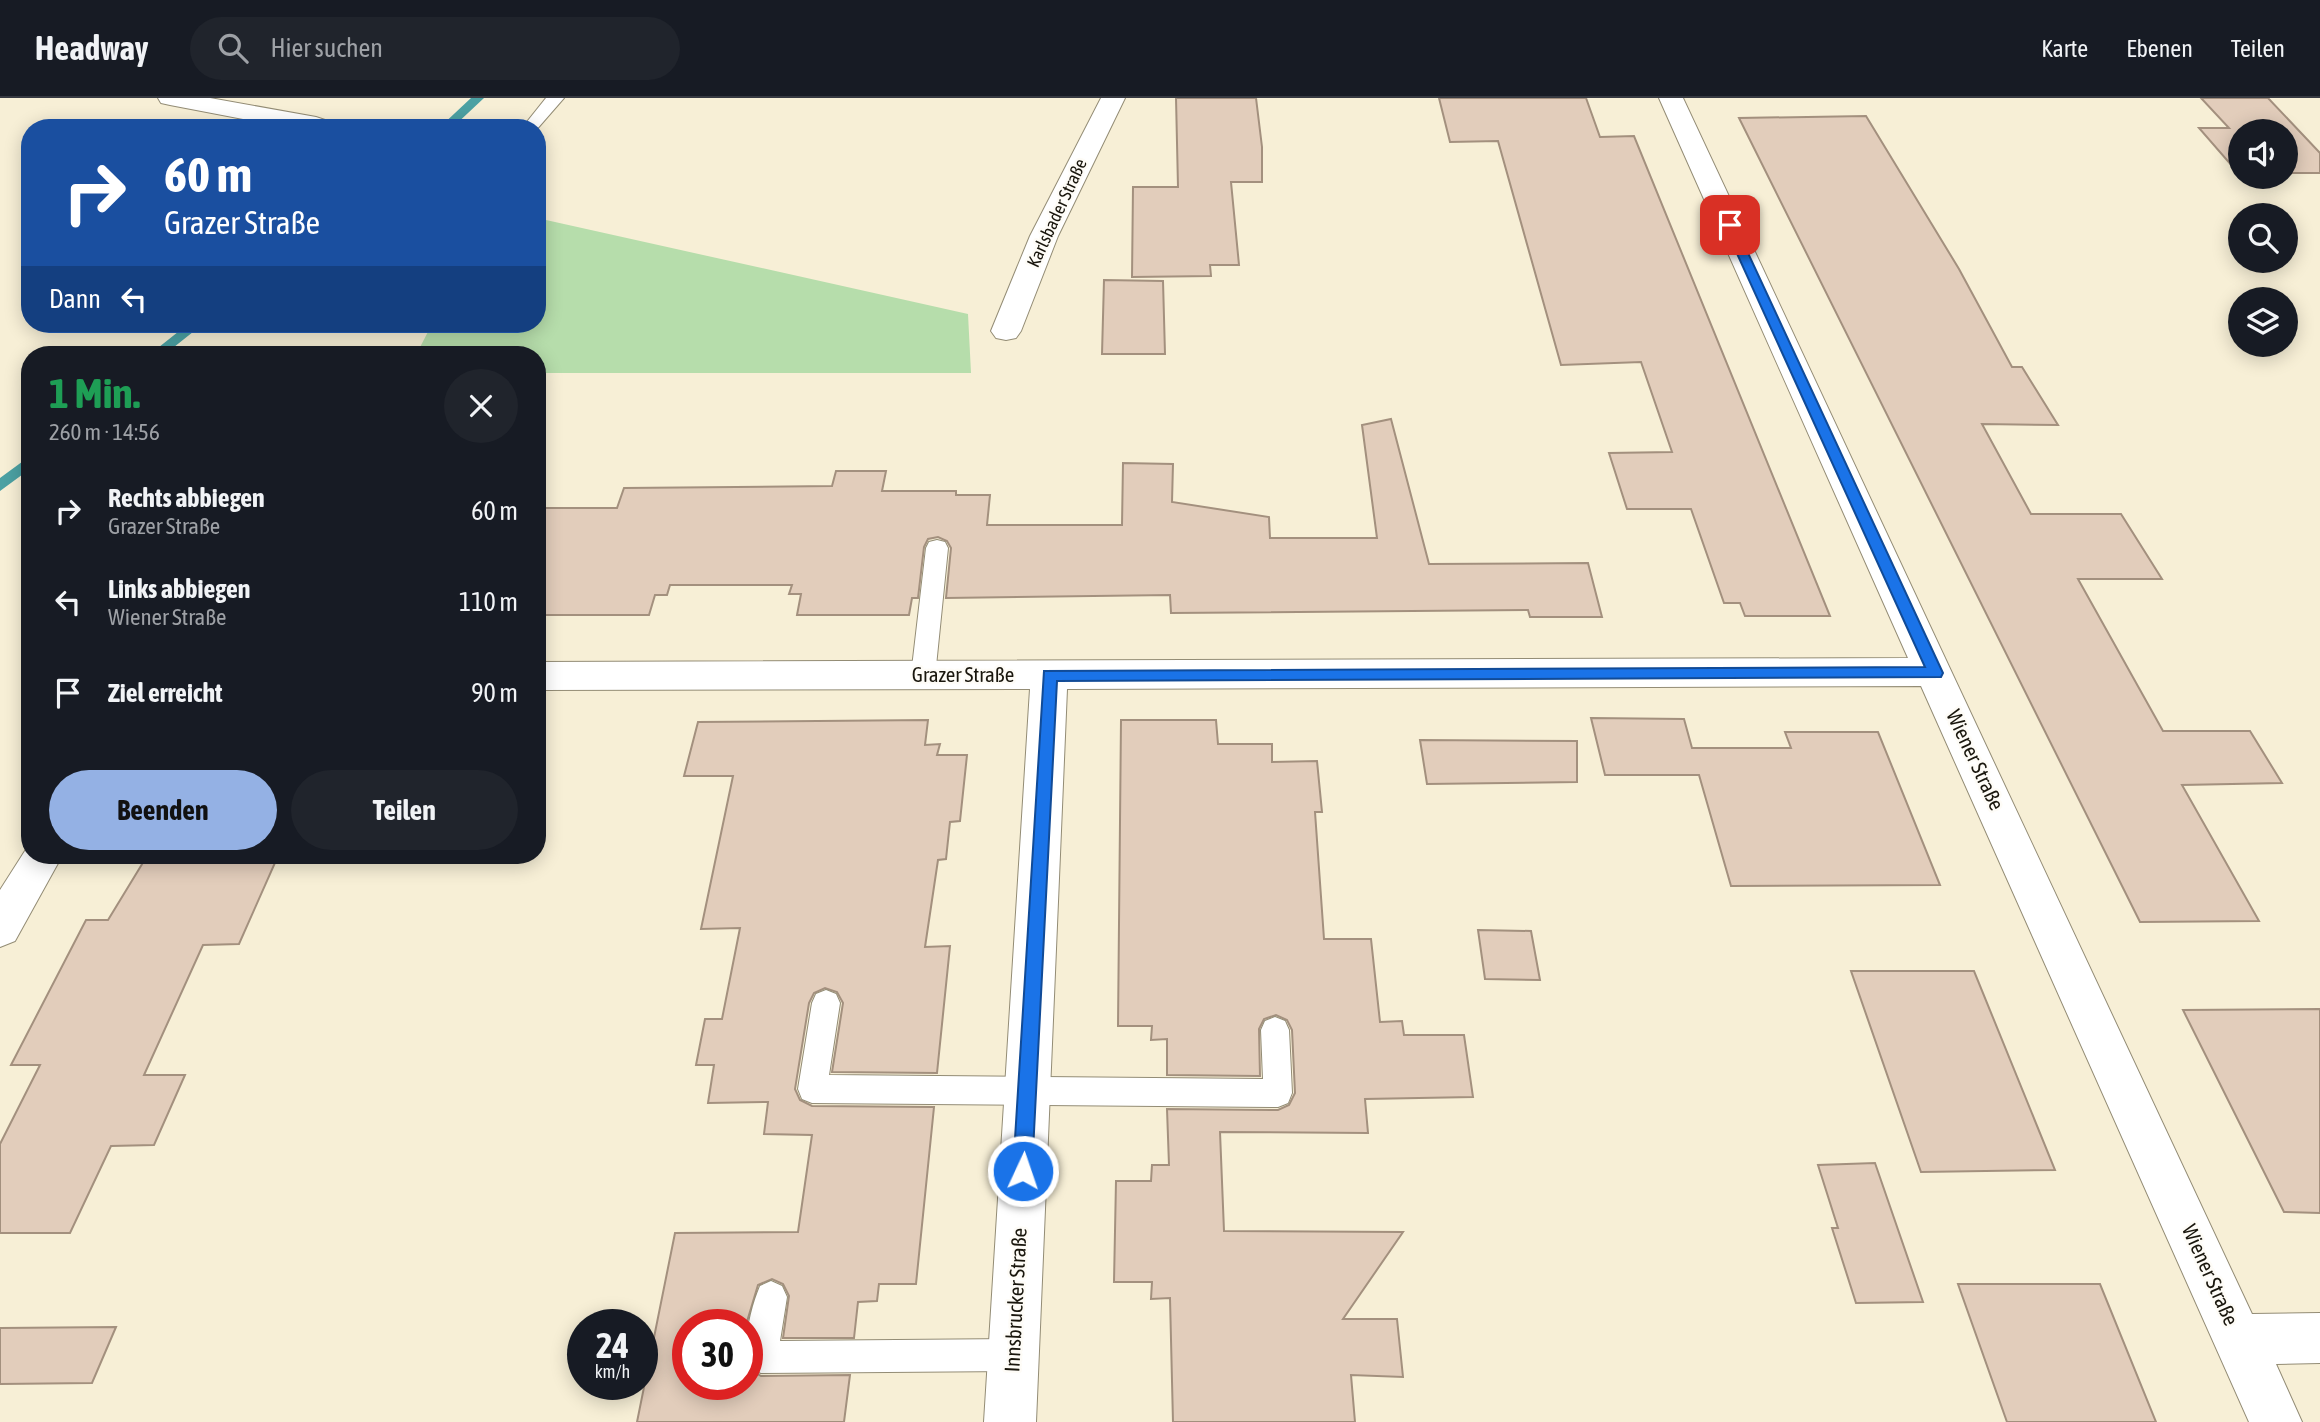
<!DOCTYPE html>
<html lang="de">
<meta charset="utf-8">
<style>
body{margin:0;font-family:"Asap Condensed",sans-serif;background:#20242c;color:#f1f3f6;height:100vh;display:flex;flex-direction:column;font-size:26px;white-space:nowrap}
*{box-sizing:border-box;margin:0}
p{font-size:23px;color:#9ea1a6}
.icon{flex:none;width:38px;height:38px;fill:none;stroke:currentColor;stroke-width:2;stroke-linecap:round;stroke-linejoin:round}
.map{position:relative;flex:1;overflow:hidden}
.sheet{position:absolute;left:21px;top:248px;width:525px;height:518px;display:flex;flex-direction:column;background:#171b24;border-radius:28px;box-shadow:0 4px 18px #0003}
.sheet>*{flex:none}
.banner{position:absolute;left:21px;top:21px;width:525px;height:214px;border-radius:28px;box-shadow:0 4px 18px #0003;background:#1a4fa0;color:#fff;overflow:hidden}
.buttons{position:absolute;left:2228px;top:21px;display:grid;gap:14px}
.buttons a{display:grid;place-items:center;width:70px;height:70px;border-radius:50%;background:#171b24;box-shadow:0 4px 18px #0003;font-size:35px}
.speed{position:absolute;left:567px;top:1211px;display:flex;gap:14px;font-size:35px;font-weight:700;text-align:center}
.speed>*{display:grid;place-content:center;width:91px;height:91px;border-radius:50%;background:#171b24;box-shadow:0 4px 18px #0003;line-height:1}
.speed small{font-size:18px;font-weight:400}
.speed .limit{border:10px solid #d22;background:#fff;color:#111}
.pin{position:absolute;display:grid;place-items:center;width:60px;height:60px;color:#fff;margin:-30px;border-radius:14px;box-shadow:0 4px 10px #0006}
.me{position:absolute;width:77px;margin:-38px;rotate:3deg;stroke-linejoin:round;filter:drop-shadow(0 0 5px #0008)}
.turn{display:flex;align-items:center;gap:24px;height:147px;padding:0 28px;font-size:32px}
.turn .icon{width:91px;height:91px;stroke-width:2.5}
.turn b{display:block;font-size:49px;line-height:60px}
.then{display:flex;align-items:center;height:66px;padding:0 28px;background:#0003;gap:14px;font-size:26px}
.round{display:grid;place-items:center;flex:none;width:74px;height:74px;border-radius:37px;background:#20242c}
.headline{display:flex;align-items:center;justify-content:space-between;height:119px;padding:0 28px}
h1{font-size:42px;font-weight:700;line-height:52px;color:#1e9e55}
.primary-button{display:flex;gap:14px;margin-top:auto;padding:14px 28px}
.primary-button a{flex:1;height:80px;border-radius:42px;background:#94b1e4;color:#111;font-size:28px;font-weight:700;line-height:80px;text-align:center}
.primary-button a+a{background:#20242c;color:#f1f3f6}
ul{padding:0;list-style:none}
li{display:flex;align-items:center;gap:21px;height:91px;padding:0 28px}
li div{flex:1}
li b{display:block;font-size:26px}
li em{font-style:normal}
header{display:flex;align-items:center;gap:42px;box-sizing:border-box;height:98px;padding:0 35px;background:#171b24;border-bottom:2px solid #363941}
header strong{font-size:33px}
nav{display:flex;gap:38px;margin-inline-start:auto;font-size:24px}
.search{width:490px;height:63px;background:#20242c;display:flex;align-items:center;gap:18px;box-sizing:border-box;padding:0 24px;border-radius:38px;color:#9ea1a6;font-size:26px}
.map>svg:first-child{display:block}
</style>
<header>
<strong>Headway</strong>
<div class="search"><svg class="icon" aria-label="search" viewBox="0 0 24 24"><circle cx="10" cy="10" r="6"/><path d="M15 15l6 6"/></svg>Hier suchen</div>
<nav><a>Karte</a><a>Ebenen</a><a>Teilen</a></nav>
</header>
<div class="map">
<svg width="2320" height="1324" viewBox="0 0 2320 1324">
<rect width="100%" height="100%" fill="#f7efd6"/>
<path fill="#b6ddab" d="M537 120 968 216 971 275H537V257H416L432 226H537Z"/>
<g fill="none" stroke-linecap="round" stroke-linejoin="round">
<path fill="#4ca1a3" fill-rule="evenodd" d="M471 0H484L452 30H439Z
M188 226H203L164 257H149Z
M30 358V371L0 393V380Z"/>
</g>
<path fill="#e2cdbb" stroke="#a3907e" stroke-width="2" d="M1176 0H1256L1262 49V84H1231L1239 167H1210L1211 178 1132 179 1133 89H1178Z
M1439 0H1586L1600 39 1634 38 1830 518H1745L1740 505H1724L1691 411H1627L1609 355 1672 354 1641 264 1561 267 1498 43 1450 44Z
M2201 0H2268L2320 55V75H2286V33H2240L2239 76 2199 30H2229Z
M1866 18 1959 171 2012 269H2022L2058 327 1982 326 2031 416H2121L2162 481H2078L2163 633H2250L2282 685 2182 687 2259 823 2140 824 1739 20Z
M1104 182 1163 183 1165 256H1102Z
M1391 321 1429 466 1588 465 1602 519H1530L1528 512 1171 515 1170 497 946 500 951 450 947 443 938 439 928 441 924 449 918 500H912L909 517H797L801 496H789L792 487H670L667 497H655L649 517H537V410H617L624 390 832 388 836 373H886L882 393H956V397H990L987 427H1122L1123 365 1173 366 1172 404 1269 419 1270 440H1377L1362 327Z
M1591 620 1684 621 1692 650H1791L1785 634H1878L1940 787 1731 788 1699 677H1605Z
M928 622 925 647 940 646 937 657H967L960 723 950 724 946 761 938 762 925 849 950 848 937 975 832 974 843 905 837 894 825 890 814 895 809 905 795 991 800 1002 812 1008 934 1009 916 1186H879L877 1203 858 1204 854 1240H783L789 1198 783 1186 772 1181 758 1187 746 1227H688V1286H747V1270L761 1278 850 1277 844 1324H637L675 1135 798 1134 812 1037 764 1036 768 1004 708 1005 714 967H696L705 921H722L740 830 701 831 733 678H684L698 624Z
M1121 622H1216L1218 646H1272V664L1317 663 1322 714H1315L1324 841H1371L1380 924 1402 923 1404 937H1464L1473 999 1365 1001 1368 1035 1220 1034 1224 1133 1403 1134 1343 1221H1397L1403 1279 1351 1277 1355 1324H1173L1170 1200 1151 1201 1152 1184H1114L1116 1083H1151L1152 1067H1169L1167 1011 1278 1012 1289 1007 1295 995 1292 932 1287 922 1276 917 1264 921 1259 931 1260 978 1167 977V941L1151 942 1152 928H1118Z
M1420 642 1577 643V684L1427 686Z
M147 758H278L239 846 203 847 144 977H185L154 1047 111 1048 70 1135H0V1046L40 967H11L86 822H108Z
M1478 832 1531 833 1540 882 1485 881Z
M1851 873H1974L2055 1072 1921 1074Z
M2320 911V1115L2284 1114 2183 912Z
M1875 1065 1923 1204 1856 1205 1832 1130H1838L1818 1067Z
M1958 1186H2100L2156 1324H2007Z
M116 1229 92 1285 0 1286V1230Z"/>
<g fill="none" stroke-linecap="round" stroke-linejoin="round">
<g stroke="#938c75" stroke-width="2">
<path id="lane" d="M546 0H564L537 31 522 30Z
M937 442 945 444 948 450 935 578 931 584 923 587 915 584 911 578 926 450 929 444Z
M826 892 836 896 840 905 829 977 1263 981 1261 932 1265 923 1275 919 1285 923 1289 932 1292 995 1288 1005 1278 1009 812 1005 802 1001 798 991 812 905 816 896Z
M771 1183 782 1188 787 1199 780 1243 1013 1241 1024 1246 1029 1257 1024 1268 1013 1273 761 1275 750 1270C741 1249 751 1209 760 1188Z"/>
</g>
<g stroke="#938c75" stroke-width="2">
<path id="street" d="M158 0H210L316 19 325 22 329 27 327 30H290L170 7 161 5Z
M1101 0H1125L1058 138 1021 233 1016 240 1006 242 996 240 991 233 1030 138Z
M1659 0H1683L2252 1216 2320 1215V1265L2276 1266 2302 1324H2249L1921 588 1067 591 1036 1324H984L1030 591 537 592V564L1908 560Z
M30 745V758H62L15 843 0 849V792Z"/>
</g>
<use href="#lane" fill="#fff" fill-rule="evenodd"/>
<use href="#street" fill="#fff" fill-rule="evenodd"/>
</g>
<path fill="#1a73e8" stroke="#114b97" stroke-width="2" d="M1726 124 1735 127 1943 575 1941 579 1057 583 1032 1073 1030 1079 1023 1082 1016 1079 1013 1073 1044 573 1925 569 1724 127Z"/>
<g text-anchor="middle" stroke-width="5" stroke-linejoin="round" paint-order="stroke">
<g font-size="18" fill="#19160d" stroke="#fefcf7">
<text transform="translate(1057 115) rotate(-65)" y="6">Karlsbader Straße</text>
</g>
<g font-size="21" fill="#19160d" stroke="#fefcf7">
<text x="963" y="584">Grazer Straße</text>
<text transform="translate(1975 662) rotate(65)" y="7">Wiener Straße</text>
<text transform="translate(2210 1177) rotate(66)" y="7">Wiener Straße</text>
<text transform="translate(1016 1202) rotate(-87)" y="7">Innsbrucker Straße</text>
</g>
</g>
</svg>
<div class="buttons">
<a><svg class="icon" aria-label="sound" viewBox="0 0 24 24"><path d="M4 9h4l5-4v14l-5-4H4zM17 9q2 3 0 6"/></svg></a>
<a><svg class="icon" aria-label="search" viewBox="0 0 24 24"><circle cx="10" cy="10" r="6"/><path d="M15 15l6 6"/></svg></a>
<a><svg class="icon" aria-label="layers" viewBox="0 0 24 24"><path d="M12 4l9 5-9 5-9-5zM3 14l9 5 9-5"/></svg></a>
</div>
<div class="speed"><div>24<small>km/h</small></div><div class="limit">30</div></div>
<div class="pin" style="left:1730px;top:127px;background:#d93025"><svg class="icon" aria-label="arrive" viewBox="0 0 24 24"><path d="M6 21V4h12l-3 4 3 4H6"/></svg></div>
<svg class="me" style="left:1023px;top:1073px" viewBox="-20 -20 40 40"><circle r="17" fill="#1a73e8" stroke="#fff" stroke-width="3"/><path d="M0-11L8 9 0 5-8 9z" fill="#fff"/></svg>
<div class="banner">
<div class="turn"><svg class="icon" aria-label="right" viewBox="0 0 24 24"><path d="M7 20v-9h11M14 6l5 5-5 5"/></svg><div><b>60 m</b>Grazer Straße</div></div>
<div class="then">Dann<svg class="icon" aria-label="left" viewBox="0 0 24 24"><path d="M17 20v-9H6M10 6l-5 5 5 5"/></svg></div>
</div>
<section class="sheet">
<div class="headline"><div><h1>1 Min.</h1><p>260 m · 14:56</p></div><a class="round"><svg class="icon" aria-label="close" viewBox="0 0 24 24"><path d="M6 6l12 12M18 6L6 18"/></svg></a></div>
<ul>
<li><svg class="icon" aria-label="right" viewBox="0 0 24 24"><path d="M7 20v-9h11M14 6l5 5-5 5"/></svg><div><b>Rechts abbiegen</b><p>Grazer Straße</p></div><em>60 m</em></li>
<li><svg class="icon" aria-label="left" viewBox="0 0 24 24"><path d="M17 20v-9H6M10 6l-5 5 5 5"/></svg><div><b>Links abbiegen</b><p>Wiener Straße</p></div><em>110 m</em></li>
<li><svg class="icon" aria-label="arrive" viewBox="0 0 24 24"><path d="M6 21V4h12l-3 4 3 4H6"/></svg><div><b>Ziel erreicht</b></div><em>90 m</em></li>
</ul>
<div class="primary-button"><a>Beenden</a><a>Teilen</a></div>
</section>
</div>
